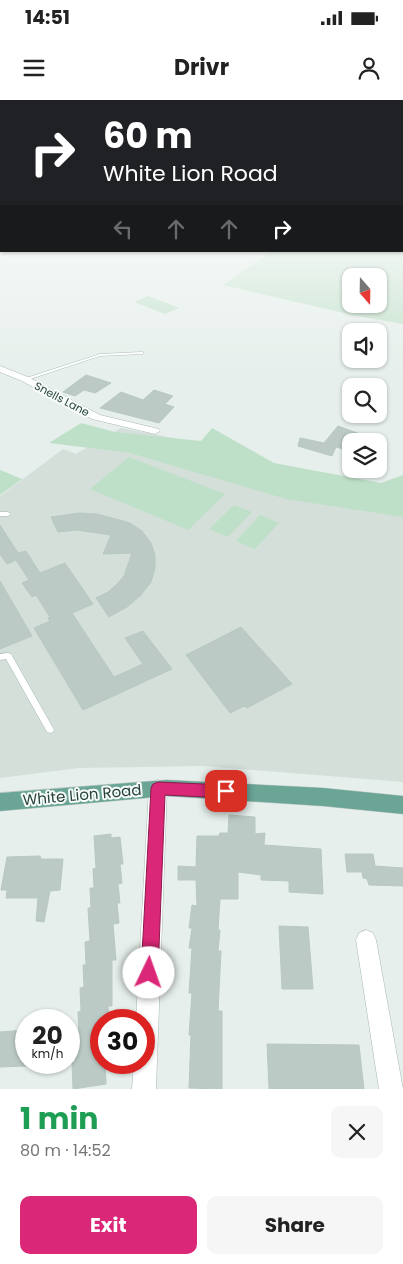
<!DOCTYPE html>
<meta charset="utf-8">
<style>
body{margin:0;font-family:Poppins,sans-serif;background:#f6f6f6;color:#222;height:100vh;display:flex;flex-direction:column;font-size:19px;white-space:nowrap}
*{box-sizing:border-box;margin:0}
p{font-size:16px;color:#767676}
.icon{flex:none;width:28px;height:28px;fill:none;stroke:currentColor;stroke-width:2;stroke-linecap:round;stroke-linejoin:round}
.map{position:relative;height:989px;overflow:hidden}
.side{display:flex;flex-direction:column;background:#fff;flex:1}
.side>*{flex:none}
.hud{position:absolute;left:0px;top:0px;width:404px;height:152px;box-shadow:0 1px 4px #0004;background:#202124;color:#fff;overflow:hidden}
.needle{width:32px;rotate:160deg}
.fabs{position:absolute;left:342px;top:168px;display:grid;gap:10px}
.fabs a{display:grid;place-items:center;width:45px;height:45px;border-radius:10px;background:#fff;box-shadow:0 1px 4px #0004;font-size:25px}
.speed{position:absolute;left:15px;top:909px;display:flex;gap:10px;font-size:25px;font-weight:700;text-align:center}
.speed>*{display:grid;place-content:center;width:65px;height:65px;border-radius:50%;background:#fff;box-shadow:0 1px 4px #0004;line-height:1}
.speed small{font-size:12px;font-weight:400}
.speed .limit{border:8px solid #d22;background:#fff;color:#111}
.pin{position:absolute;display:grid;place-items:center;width:42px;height:42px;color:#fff;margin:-21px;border-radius:10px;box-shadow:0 2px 8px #0006}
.me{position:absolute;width:55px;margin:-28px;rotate:3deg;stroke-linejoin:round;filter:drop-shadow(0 0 4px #0008)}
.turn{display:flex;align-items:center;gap:18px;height:105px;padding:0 20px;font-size:22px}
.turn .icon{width:65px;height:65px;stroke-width:2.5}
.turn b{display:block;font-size:35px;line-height:42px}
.lanes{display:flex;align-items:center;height:48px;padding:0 20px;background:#0003;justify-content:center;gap:25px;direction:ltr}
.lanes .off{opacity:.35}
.round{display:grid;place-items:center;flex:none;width:52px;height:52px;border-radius:10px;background:#f6f6f6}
.summary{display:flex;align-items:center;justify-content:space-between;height:85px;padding:0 20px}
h1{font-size:30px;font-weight:700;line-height:38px;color:#1e9e55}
.button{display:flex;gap:10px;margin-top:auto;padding:10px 20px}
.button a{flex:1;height:58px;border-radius:10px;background:#db2777;color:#fff;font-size:20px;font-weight:700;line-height:58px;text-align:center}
.button a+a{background:#f6f6f6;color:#222}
.status{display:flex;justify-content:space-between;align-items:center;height:35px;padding:0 25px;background:#fff;direction:ltr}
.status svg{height:14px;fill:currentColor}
header{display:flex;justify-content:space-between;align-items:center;height:65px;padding:0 20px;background:#fff;font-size:22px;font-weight:700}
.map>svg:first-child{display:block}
</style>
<div class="status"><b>14:51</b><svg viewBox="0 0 49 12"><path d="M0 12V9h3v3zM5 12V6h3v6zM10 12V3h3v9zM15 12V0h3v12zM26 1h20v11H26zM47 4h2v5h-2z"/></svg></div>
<header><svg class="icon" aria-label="menu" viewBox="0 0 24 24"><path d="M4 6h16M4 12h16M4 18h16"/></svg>Drivr<svg class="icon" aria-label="person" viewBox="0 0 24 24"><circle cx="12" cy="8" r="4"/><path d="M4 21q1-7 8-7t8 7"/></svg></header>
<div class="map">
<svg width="403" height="989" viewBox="0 0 403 989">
<rect width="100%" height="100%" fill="#e6efeb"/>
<path fill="#d4dfda" d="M121 328 199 343 403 407V682L203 666 79 668 0 678V396L63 349 76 354Z"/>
<path fill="#bfe0c8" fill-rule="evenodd" d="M403 140V224L357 216 223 185 272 151H402ZM351 176H379V204H351Z
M148 196 179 208 165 214 134 202Z
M81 323 115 332 201 341 212 328 274 363 381 383 403 375V417L286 399 130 353 49 343Z
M129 357 225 394 188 430 90 389Z
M0 370 22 379 0 395Z
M234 405 252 412 228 437 209 429Z
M260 415 279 423 255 449 236 441Z"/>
<path fill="#bbcac4" stroke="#b8c9c2" d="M86 275 111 283 95 293 84 290 75 296 63 292Z
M154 290 173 296 165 304 174 307 159 323 100 308 121 292 143 300Z
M338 326 376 340V341H351V351L336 347 332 356 298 346 300 338 324 343Z
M79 413 97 414 130 423 142 431 151 443 155 455V468L151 482 141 495 127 507 109 517 96 498 108 492 117 484 124 476 132 453 103 454 111 435 77 430 58 432 51 417Z
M0 425 18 453 26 451 40 473 65 463 93 504 72 513 114 577 143 564 125 538 143 531 172 569 83 610 34 528 50 521 48 518 50 517 36 495 32 497 22 483 29 480 16 460 7 464 0 454Z
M0 481 32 536 0 549Z
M241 527 292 584 247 608 244 606 230 613 186 555Z
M229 715 255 717V734L265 733 264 745 321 749 323 794 289 792V781L261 780V775L238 772V799H220L218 830H220L218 851H221L218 911H222V989L189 988 191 935H189L192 893H189L192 848H189L192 828H189L192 805 197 806 196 780H178V766L196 767 197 736H219L220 733H228Z
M111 734V738L120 737 123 764H120L122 783 118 784 120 803H117L119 823 113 824 116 860H112V906H108L109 920H101V962H105L106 984 73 989 72 963 75 962V937H79L78 912 81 911 80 888 84 887 83 865H86L85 842 90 841 88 808H91L90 788H94L93 769 96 768 94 736Z
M345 754H373L375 766 403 768V786L369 785 367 779 363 778 362 772H347Z
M40 756 41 759H63L60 790 50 791 44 822 36 821 38 798H6L7 790H1L7 757Z
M279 826 308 827 313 889H282Z
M26 930V966L0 967V932Z
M267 944 359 945 364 989H269Z"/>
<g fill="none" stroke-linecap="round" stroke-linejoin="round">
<g stroke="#a8b8b2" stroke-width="1">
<path id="service" d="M141 252H143V254L100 256 27 280 23 279 100 254Z
M0 412H8L11 414 8 416H0Z
M8 553 11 554 53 628 54 630 53 632 50 633 47 632 6 559 0 560V554Z"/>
</g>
<g stroke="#a8b8b2" stroke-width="1">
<path id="minor" d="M0 266 28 277 100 315 159 329 160 331 155 334 92 319 22 281 0 272Z
M158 680 164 683 167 688 156 989H132L134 962H144V920H136L149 688 152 683Z
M366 830 373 833 376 840 403 989H379L356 840 359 833Z"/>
</g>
<g stroke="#c2cac8" stroke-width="1">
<path id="primary" d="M167 680 323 688 403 696V714L323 706 167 696 0 711V693Z"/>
</g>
<use href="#service" fill="#fff" fill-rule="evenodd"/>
<use href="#minor" fill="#fff" fill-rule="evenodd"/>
<use href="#primary" fill="#6aa596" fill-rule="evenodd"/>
</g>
<linearGradient id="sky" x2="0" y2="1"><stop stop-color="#84bce0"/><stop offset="0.5" stop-color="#f4f8f6"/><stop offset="1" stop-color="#f4f8f6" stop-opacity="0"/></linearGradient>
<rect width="403" height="279" fill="url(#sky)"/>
<path fill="#db2777" stroke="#8e194d" d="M158 682 226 685 231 687 233 691 231 696 226 698 165 695 158 873 155 879 149 882 143 879 141 873 151 688 153 684Z"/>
<g text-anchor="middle" stroke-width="4" stroke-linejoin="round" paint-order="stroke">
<g font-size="11" fill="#24423a" stroke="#f7fbf9">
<text transform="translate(62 299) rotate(28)" y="4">Snells Lane</text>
</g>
<g font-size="15" fill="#24423a" stroke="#f7fbf9">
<text transform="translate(82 695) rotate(-5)" y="5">White Lion Road</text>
</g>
</g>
</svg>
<div class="fabs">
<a><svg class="needle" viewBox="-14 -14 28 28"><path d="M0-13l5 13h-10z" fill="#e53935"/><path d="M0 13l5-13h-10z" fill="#767676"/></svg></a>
<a><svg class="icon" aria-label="sound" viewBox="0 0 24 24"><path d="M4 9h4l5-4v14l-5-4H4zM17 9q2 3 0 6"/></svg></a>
<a><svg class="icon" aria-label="search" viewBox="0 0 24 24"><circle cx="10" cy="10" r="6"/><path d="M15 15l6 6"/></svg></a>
<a><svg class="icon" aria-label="layers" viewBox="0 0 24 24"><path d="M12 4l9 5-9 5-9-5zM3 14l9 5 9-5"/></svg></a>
</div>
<div class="speed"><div>20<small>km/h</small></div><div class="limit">30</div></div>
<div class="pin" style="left:226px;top:691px;background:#d93025"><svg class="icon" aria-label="arrive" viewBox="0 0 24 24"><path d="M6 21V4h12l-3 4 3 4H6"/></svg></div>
<svg class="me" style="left:149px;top:873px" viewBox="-20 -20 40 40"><circle r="19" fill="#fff"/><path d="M0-13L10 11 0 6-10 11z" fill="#db2777"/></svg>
<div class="hud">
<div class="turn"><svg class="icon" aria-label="right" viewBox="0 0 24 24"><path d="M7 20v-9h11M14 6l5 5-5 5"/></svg><div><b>60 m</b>White Lion Road</div></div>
<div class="lanes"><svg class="icon off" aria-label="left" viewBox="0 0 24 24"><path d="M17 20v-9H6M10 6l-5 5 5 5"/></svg><svg class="icon off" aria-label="ahead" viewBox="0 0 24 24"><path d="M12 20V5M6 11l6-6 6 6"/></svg><svg class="icon off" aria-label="ahead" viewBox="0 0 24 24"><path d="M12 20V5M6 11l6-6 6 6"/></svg><svg class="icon" aria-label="right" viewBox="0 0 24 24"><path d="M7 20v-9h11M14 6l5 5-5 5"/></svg></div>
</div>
</div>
<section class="side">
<div class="summary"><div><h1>1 min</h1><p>80 m · 14:52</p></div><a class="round"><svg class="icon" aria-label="close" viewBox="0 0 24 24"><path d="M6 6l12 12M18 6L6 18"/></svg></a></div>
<div class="button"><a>Exit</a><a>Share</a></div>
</section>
